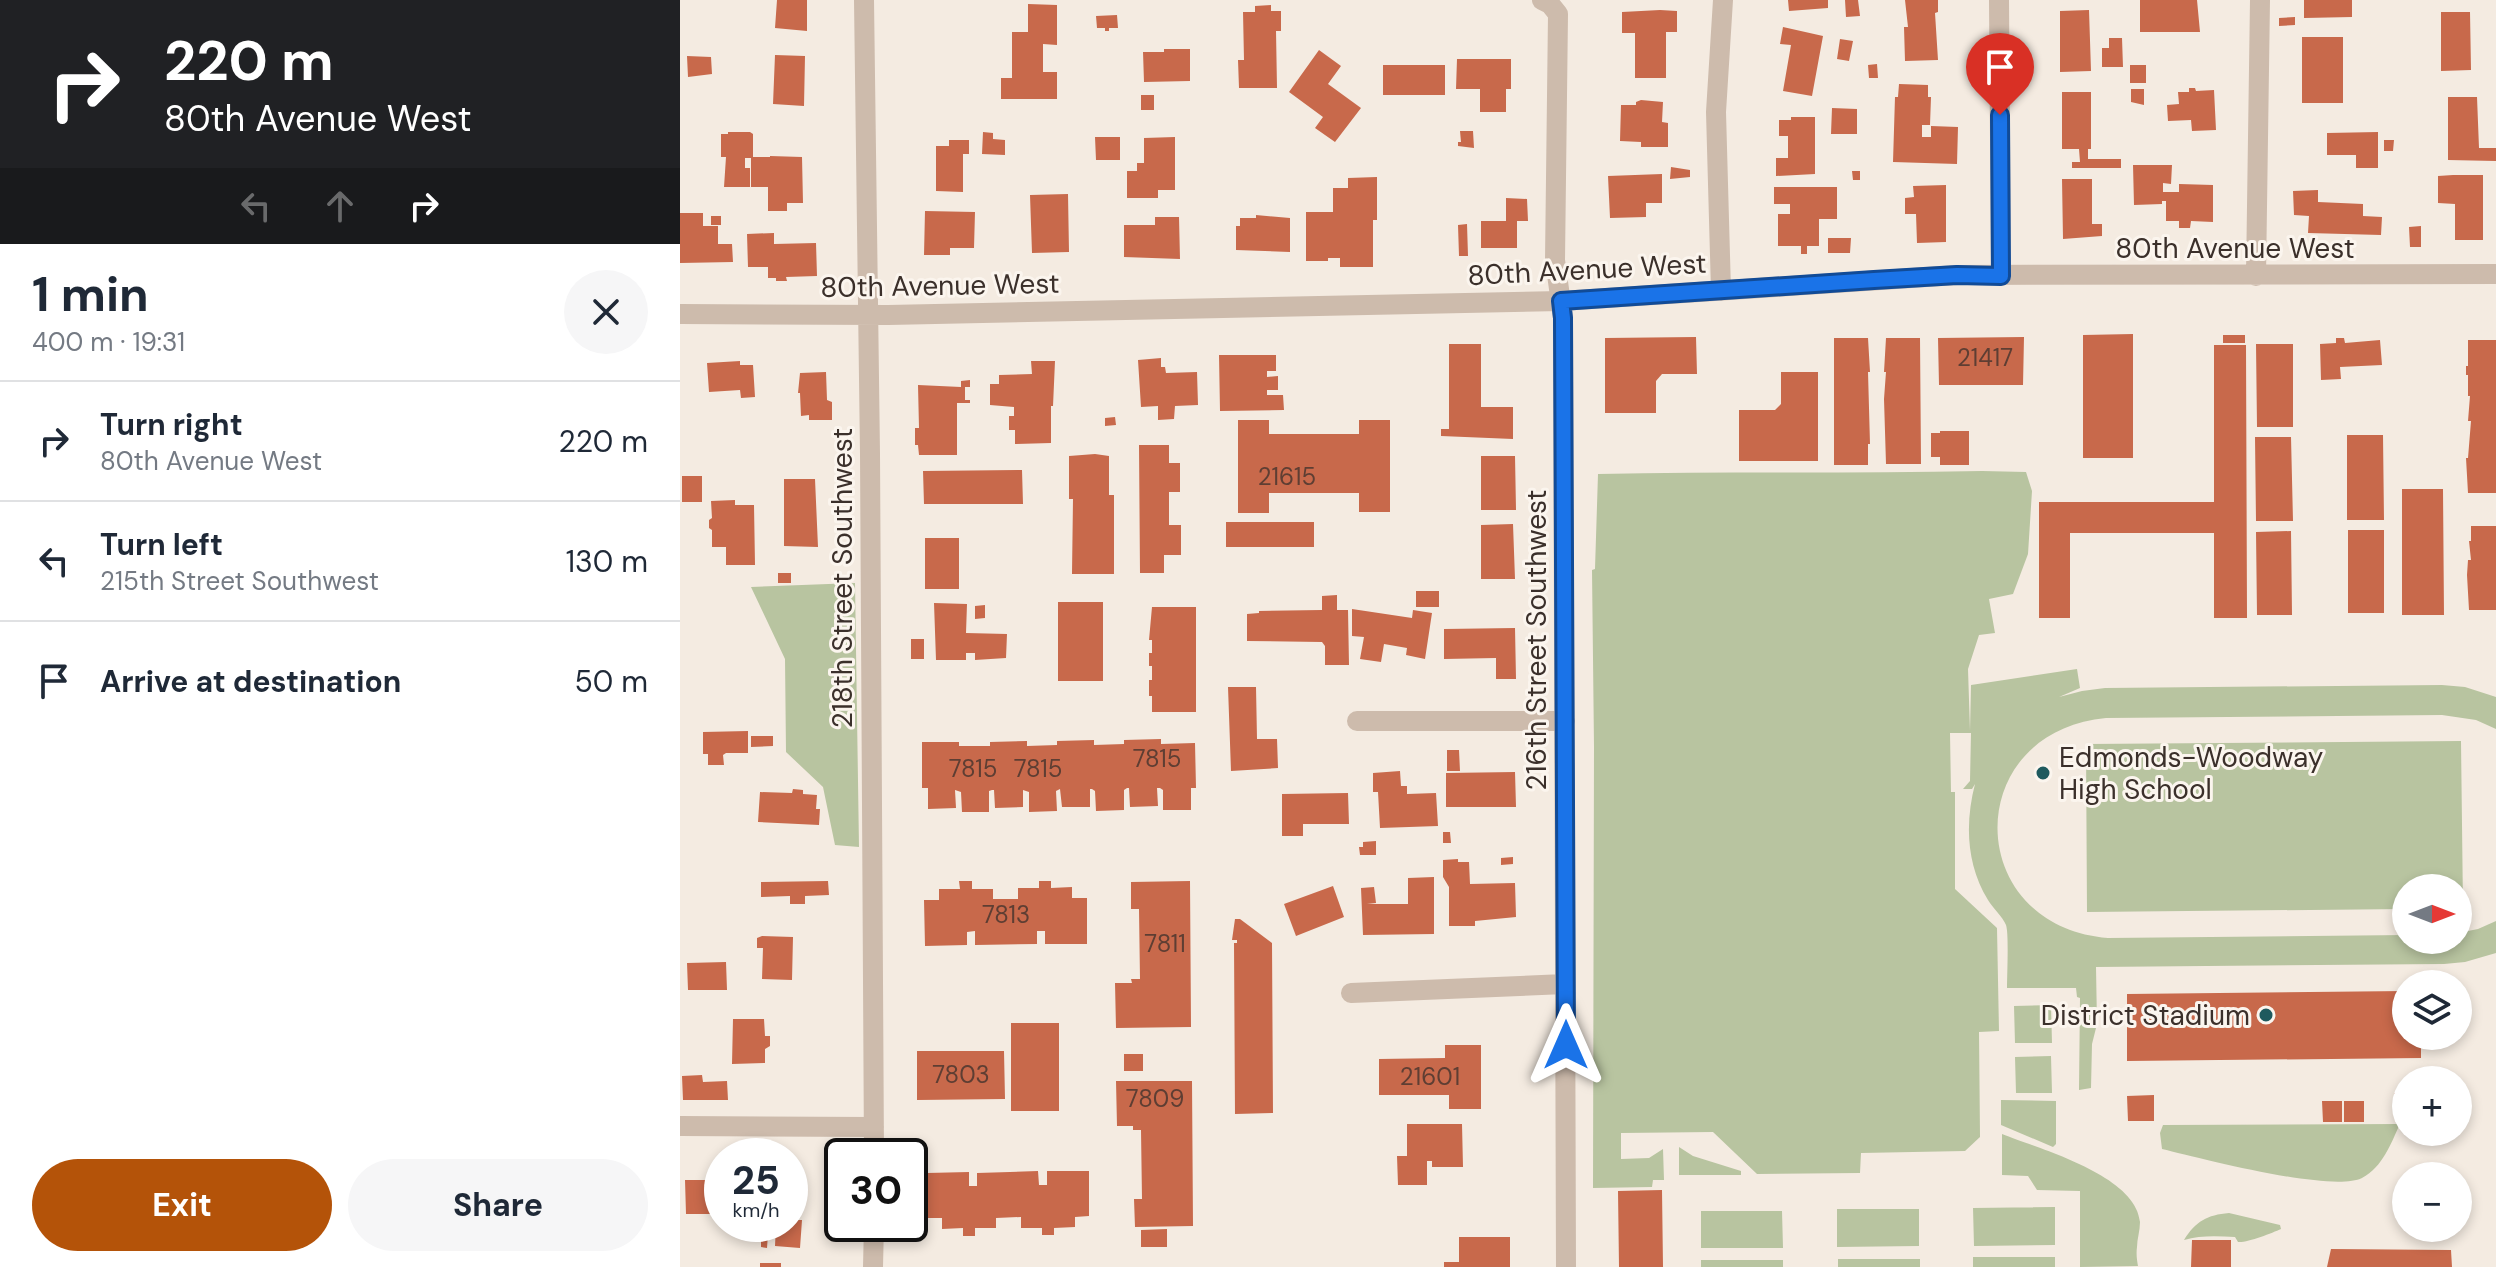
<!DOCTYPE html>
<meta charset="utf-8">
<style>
body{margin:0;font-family:"DM Sans",sans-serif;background:#f6f6f7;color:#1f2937;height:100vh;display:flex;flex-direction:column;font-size:30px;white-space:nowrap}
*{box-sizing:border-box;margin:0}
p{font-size:26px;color:#747a83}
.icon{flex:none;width:44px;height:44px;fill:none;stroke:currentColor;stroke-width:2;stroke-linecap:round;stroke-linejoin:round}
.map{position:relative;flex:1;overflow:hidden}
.drawer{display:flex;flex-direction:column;background:#fff;width:680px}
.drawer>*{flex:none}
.banner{background:#202124;color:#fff;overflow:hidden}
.needle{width:52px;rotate:90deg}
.buttons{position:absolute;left:1712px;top:874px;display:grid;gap:16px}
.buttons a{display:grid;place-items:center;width:80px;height:80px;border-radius:50%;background:#fff;box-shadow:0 4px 12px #0003;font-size:40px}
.speed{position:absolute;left:24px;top:1138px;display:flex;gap:16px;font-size:40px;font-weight:700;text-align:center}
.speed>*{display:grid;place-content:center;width:104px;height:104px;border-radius:50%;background:#fff;box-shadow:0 4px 12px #0003;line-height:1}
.speed small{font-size:20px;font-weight:400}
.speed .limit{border:4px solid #111;border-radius:12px;background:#fff;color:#111}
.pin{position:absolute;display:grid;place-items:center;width:68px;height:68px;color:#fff;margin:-82px -34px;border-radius:50% 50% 50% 0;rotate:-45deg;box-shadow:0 0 8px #0007}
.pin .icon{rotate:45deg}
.me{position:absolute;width:88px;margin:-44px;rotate:0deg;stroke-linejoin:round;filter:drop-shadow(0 0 6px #0008)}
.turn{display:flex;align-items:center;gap:28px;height:168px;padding:0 32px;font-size:36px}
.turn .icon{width:104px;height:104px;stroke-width:2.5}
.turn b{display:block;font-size:56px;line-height:68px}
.lanes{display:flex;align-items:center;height:76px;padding:0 32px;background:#0003;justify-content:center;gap:40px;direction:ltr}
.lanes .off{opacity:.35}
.round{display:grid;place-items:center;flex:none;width:84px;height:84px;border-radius:42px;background:#f6f6f7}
.headline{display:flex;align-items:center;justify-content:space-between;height:136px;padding:0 32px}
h1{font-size:48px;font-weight:700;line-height:60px}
.action{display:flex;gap:16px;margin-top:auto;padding:16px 32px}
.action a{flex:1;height:92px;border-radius:48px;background:#b45309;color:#fff;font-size:32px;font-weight:700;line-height:92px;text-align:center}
.action a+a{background:#f6f6f7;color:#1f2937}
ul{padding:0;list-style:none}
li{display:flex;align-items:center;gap:24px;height:120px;padding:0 32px;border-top:2px solid #e0e1e3}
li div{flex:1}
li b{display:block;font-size:30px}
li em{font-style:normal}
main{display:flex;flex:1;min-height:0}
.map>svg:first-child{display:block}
</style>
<main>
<section class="drawer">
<div class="banner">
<div class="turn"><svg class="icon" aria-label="right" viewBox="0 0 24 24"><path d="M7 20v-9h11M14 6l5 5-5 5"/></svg><div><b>220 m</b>80th Avenue West</div></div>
<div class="lanes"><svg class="icon off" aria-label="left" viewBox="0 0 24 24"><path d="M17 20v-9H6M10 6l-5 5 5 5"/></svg><svg class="icon off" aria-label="ahead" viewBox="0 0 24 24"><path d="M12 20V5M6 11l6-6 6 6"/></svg><svg class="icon" aria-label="right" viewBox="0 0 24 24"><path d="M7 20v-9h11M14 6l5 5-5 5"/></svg></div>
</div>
<div class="headline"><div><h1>1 min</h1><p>400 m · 19:31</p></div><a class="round"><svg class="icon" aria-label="close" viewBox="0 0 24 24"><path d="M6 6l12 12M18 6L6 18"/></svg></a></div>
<ul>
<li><svg class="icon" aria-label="right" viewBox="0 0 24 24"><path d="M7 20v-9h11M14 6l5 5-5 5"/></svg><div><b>Turn right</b><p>80th Avenue West</p></div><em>220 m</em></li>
<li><svg class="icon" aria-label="left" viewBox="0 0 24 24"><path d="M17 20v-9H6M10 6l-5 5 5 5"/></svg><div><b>Turn left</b><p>215th Street Southwest</p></div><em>130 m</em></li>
<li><svg class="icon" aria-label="arrive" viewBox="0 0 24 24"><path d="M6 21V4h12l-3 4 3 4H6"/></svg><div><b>Arrive at destination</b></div><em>50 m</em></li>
</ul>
<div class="action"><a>Exit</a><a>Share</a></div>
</section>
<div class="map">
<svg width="1816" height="1267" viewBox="0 0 1816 1267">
<rect width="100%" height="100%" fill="#f4ebe1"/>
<path fill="#b8c4a0" d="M1302 471 1346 472 1352 491 1348 554 1333 594 1309 599 1315 633 1299 635 1288 669 1290 731 1291 685 1397 669 1400 688 1379 697 1402 691 1425 688 1762 685 1785 687 1816 697V729L1796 720 1762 715 1426 718C1280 732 1282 926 1428 938L1726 935V940H1778V933L1798 929 1816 921V953L1785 962 1764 964 1416 967 1417 1024 1412 1044 1411 1088 1399 1090 1400 998 1397 997 1396 988H1327C1327 975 1329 934 1326 925 1323 917 1312 907 1308 900 1286 864 1285 823 1295 784L1292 789H1283L1290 781 1291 733H1270L1271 792H1275V889L1317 928 1319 1031 1299 1032 1300 1137 1285 1151 1181 1153 1180 1173 1077 1174 1033 1132 941 1133V1159L969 1158 983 1149 984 1180H973L972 1187 913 1188 914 747 912 570 915 569 918 474C1046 471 1174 474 1302 471Z
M175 583 179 847 155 845 143 787 106 752 105 659 71 587Z
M1781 741 1783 908 1778 909V888H1726V909L1407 912 1406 744Z
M1371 1005 1372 1043H1335L1334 1006Z
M1371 1056 1372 1093H1336L1335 1057Z
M1321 1100 1376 1101V1144L1373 1147 1321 1125Z
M1720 1124C1711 1143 1703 1167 1682 1178 1651 1193 1520 1158 1482 1149L1480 1133 1483 1125Z
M1322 1134C1359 1149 1456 1175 1460 1222 1460 1231 1457 1239 1457 1247 1456 1254 1457 1260 1458 1266L1400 1267V1191L1357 1190 1348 1176 1322 1175Z
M999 1147 1013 1156 1061 1171V1175H999Z
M1375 1207V1245L1294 1246 1293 1208Z
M1157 1209H1239V1246L1157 1247Z
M1021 1211H1102L1103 1248H1021Z
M1549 1213 1600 1225 1601 1229C1592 1233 1567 1243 1558 1242L1555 1237C1538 1236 1520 1235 1504 1240 1516 1221 1527 1215 1549 1213Z
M1293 1257H1375V1267H1293Z
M1158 1259H1240V1267H1158Z
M1021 1260H1103V1267H1021Z"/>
<path fill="#c8694b" d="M97 0H127V31L95 28Z
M1108 0H1148V8L1109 11Z
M1165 0H1178L1180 16 1166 17Z
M1225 0H1258V12L1255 13 1258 60 1225 61 1224 27H1228Z
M1460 0H1517L1520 32H1460Z
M1624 0H1672V17L1624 18Z
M348 4 377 5V45L363 44V72H377V99H321V78H332V32H348Z
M591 5V11H601V31H596L597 88H559L558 60H564L563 12H575V6Z
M980 10 997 11V32H986V78H955V33H942V12Z
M1409 10 1411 71 1380 72V11Z
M1761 12H1790L1791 70 1761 71Z
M437 15 438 28H429V31H425V28H417L416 16Z
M1615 17V25L1599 26V18Z
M1103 27 1143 36 1132 96 1103 91 1111 45 1100 44Z
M1622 37H1663V103H1622Z
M1429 38H1442L1443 67H1422V48H1429Z
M1160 39 1173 41 1169 61 1157 59Z
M484 49H510V81L464 82 463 52H484Z
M639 50 661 66 648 84 681 108 655 142 635 128 643 117 609 92Z
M95 55 125 56 124 106 93 104Z
M7 56 31 57 32 74 8 77Z
M777 59H831V89H826V112H800V89H776Z
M1197 64 1198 78H1189L1188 65Z
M703 65H765V95H703Z
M1450 65H1466V83H1450Z
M1219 84 1248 85V97H1251L1250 125H1242V137H1251V126L1278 127 1277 164 1213 162 1215 97H1218Z
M1509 88H1515L1516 91 1534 90 1536 130 1512 131 1511 120 1488 121 1487 105 1499 104 1498 92H1509Z
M1451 89H1464V105L1451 102Z
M1382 92H1411V149H1408V159H1441V168H1392V162H1400L1399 149H1382Z
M461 95H474V110H461Z
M1768 97H1797L1799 148H1816V161L1768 160Z
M961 100 983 102 982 122 988 123V147H961V142L940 141 941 105H956V102Z
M1152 108 1177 109V134H1151Z
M1111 117H1135V174L1096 176V158H1108V136H1099V120H1111Z
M780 131H793L794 148 778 146V142H781Z
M48 132H70L73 134V157H90V156L122 157 123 203H107V211H88V187H71V158H65V168H70V187H44L46 157H41V134H48Z
M303 132 313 133V139L325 140V155L302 154Z
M1698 132V168H1676V155H1647V133Z
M415 137H440V160H416Z
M495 137V190H478V198H447V171H457V163H464V138Z
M269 140H289V154H283V192L256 191V146H269Z
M1704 140H1714L1713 151H1704Z
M1453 165H1492L1491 184 1483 183V192H1499V184L1533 185V222L1511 221 1510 228H1499V221H1486V201H1482V204L1454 205Z
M991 167 1010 170V177L990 179Z
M1172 171H1180V180H1173Z
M982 174V203H966V217L930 218 928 176Z
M1773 175H1803V240H1775V204L1758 203V176Z
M697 177V220H693V267H660V258H648V261H626V212H653V188H668V178Z
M1382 179H1412V224H1422V236L1383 239Z
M1266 185V242L1237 243 1236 214H1225V198L1234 197 1233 186Z
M1094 187H1157V219H1139V246H1127V254H1121V246H1098V214H1110V204H1094Z
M1638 190V202L1683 204V216L1702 217 1701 235 1628 233 1629 216 1614 215 1613 191Z
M388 194 389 252 352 253 350 195Z
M826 198 847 199 848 221H837V248H801V221H826Z
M245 211 295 212 294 248H270V255H244Z
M0 213H23V226H38V244H52L53 262 0 263Z
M576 215 610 218V252L556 250V226H560V218H576Z
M31 216H41V225H31Z
M475 217H499L500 259 444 257V225H475Z
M787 224 788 256H779L778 225Z
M1741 226V247H1730L1729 227Z
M94 233V244L136 243 137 276 106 277 107 281H96V278H88V267H68L67 234Z
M1148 238H1171L1170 253H1148Z
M1453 334V458H1403V335Z
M1543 335H1565V343H1543Z
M1016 337 1017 374H982L976 381V413H925V338Z
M1344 337 1343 385H1259L1258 338Z
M1154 338H1188L1190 372H1188L1190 444H1188V465H1154Z
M1206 338H1240L1241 464H1206L1204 399 1206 372H1204Z
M1656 338H1664L1665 343 1700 340 1702 365 1660 367 1661 379 1641 380 1640 344 1656 343Z
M1788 340H1816V493H1788L1786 458H1788L1791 421H1788L1790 396H1788V375H1786V366H1788Z
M769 344H801V407H833V439L761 436V429H769Z
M1576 344H1613V427H1577Z
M1534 345H1566L1567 618H1534V533H1390V618H1359V502H1534Z
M539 355H596V371H587V377L598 376V390H587V395H603L604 410 540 411Z
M481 358V367H485L486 373 517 372 518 405 495 406 494 419 478 420V406L461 407 458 360Z
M60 361V365H73L75 397 61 398 60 390 29 392 27 363Z
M351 361H375L373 406H371V443L335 444V430H329V416H334V407L310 405V384H319V375L352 374Z
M146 372 147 400 152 402V420H129V415L121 416 120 393H118L120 373Z
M1101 372H1138V461H1059V410H1095L1101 404Z
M290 380V387H285V400H290V403H277V455H239L238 445H235V428H239L238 385 281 387V381Z
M435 417 436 425 425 426V418Z
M558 420H589V434H679V420H710V512H679V493H589V513H558Z
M1260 431H1289V465H1260V457H1251V433H1260Z
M1667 435H1703L1704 520H1667Z
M1575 437H1611L1613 521H1576Z
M459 445H489V463H500V492H489V525H501V555H484V573H460Z
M415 454 429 456V495H434V574H392L393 499H389V456Z
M801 456H835L836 510H801Z
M342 470 343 504H244L243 471Z
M2 476H22V502H2Z
M104 479H135L138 547 104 546Z
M1722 489H1763L1764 615H1722Z
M55 500V505H74L75 565H46V547H32V530L29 528V520L32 518 31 501Z
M546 522H634V547H546Z
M833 524 835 579H801V525Z
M1791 526H1816V610H1789L1787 575 1788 560H1791L1789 541H1791Z
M1668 530H1704V613H1668Z
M1611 531 1612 615H1577L1576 532Z
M245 538H279V589H245Z
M98 573H111V583H98Z
M736 591H759V607H736Z
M657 595V610H668L669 665H645V646L642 642 567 641V614L579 613V611L642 610V596Z
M378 602H423V681H378Z
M254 603 287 604 286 633 327 634 326 658 295 660V653H286V660H256Z
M305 605V618L295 619V606Z
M472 607H516V712H472V696H469V680H472V666H469V653H472V640H469Z
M672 609 732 618 733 610 752 613 745 659 726 655 727 648 704 644 701 662 680 659 684 637 672 636Z
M835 628 836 679H816V658L764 659V629Z
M231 639H244V659H231Z
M548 687H576L577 739H597L598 768 551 771Z
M68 731V753H46L43 755 44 765H28V754H23V732Z
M71 736H93V746L71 747Z
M481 739V744L515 743 516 788H511V810H483V790L480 788H477L478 806 450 807 449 788H447L444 790V810L416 811 415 791 412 789H410V807H382L380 789 376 791 377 811 349 812V792L343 790V807L315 808 314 790H312L309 791V812H282L281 792 275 790 276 808 248 809V788H242V742H279V746H310V742L347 741V746L377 745V741L414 740V745L444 744V740Z
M767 750H779L780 771H767Z
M720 771 721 786H727V794L756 793 758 826 700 828 698 792H693V773Z
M835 772 836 807H766V773Z
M113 789 123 790V794L137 795 136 809H140L139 825 78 822 80 792 112 793Z
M668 793 669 824H623V836H602V794Z
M763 832H770L771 843H763Z
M696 841V855H680L679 847H683V842Z
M833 857V864L821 865V858Z
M778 859V862H789L790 884 835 883 836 917 795 921V926H769V887L763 877V860Z
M754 877V934L683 935 681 888 694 887 696 903 687 904H728V878Z
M148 881 149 895 125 896V904H110V896L81 897V882Z
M279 881H292V889H313V899H338V888H359V881H371V888L392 887V898H407V944H365V931H357V944L295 945V931L287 932V945L245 946 244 900H259V889H280Z
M510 881 511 1027 436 1028 435 983H452L451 979H460L459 909H451V882Z
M653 886 664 917 616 936 604 904Z
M555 919H560L592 943 593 1113 555 1114 554 943H557V940H552Z
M82 936 113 937 112 980 82 979 83 948H77V938Z
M46 962 47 990H8L7 963Z
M1726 991V1036H1741V1058L1447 1061V994Z
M53 1019H84L85 1036H90V1046L85 1049V1063L52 1064Z
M331 1023H379V1111H331Z
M765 1045H801V1109H769V1095H699V1059L765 1058Z
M237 1051H324L325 1099 237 1100Z
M444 1054H463V1071H444Z
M22 1075 23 1082 47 1081 48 1100H3L2 1076Z
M436 1081H512L513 1226 455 1227 454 1199H462L461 1130H453V1126H437Z
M1714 1093H1726V1118H1714Z
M1474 1095V1121H1448L1447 1096Z
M1642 1101H1662V1122H1643Z
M1664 1101H1684V1122H1664Z
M727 1124H782L783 1167H752V1161H747V1185H718L717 1156H727Z
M358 1171 359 1185H367V1171H409V1216L395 1217V1227L374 1228V1235H362V1228H341V1217L316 1218V1228H295V1236H283V1228L262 1229V1218H248L247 1173 289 1172V1186H297V1173Z
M42 1173V1214H6L5 1180H29V1174Z
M110 1176 122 1177 117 1220H122L120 1248 95 1246 96 1224H110Z
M982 1190 983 1267H939L938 1191Z
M77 1224H94L93 1228 77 1227Z
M487 1229V1247H461V1230Z
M81 1234H88L87 1248 81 1247Z
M779 1237H830V1267H764V1262H779Z
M1512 1240H1551V1267H1511Z
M1651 1249 1771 1250 1772 1267H1647Z
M80 1263H101V1267H80Z"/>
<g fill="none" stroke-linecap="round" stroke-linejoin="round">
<path stroke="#cdbbac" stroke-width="20" d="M184 0 190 454 194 1156
M862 0 870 4 878 14 875 260 883 318 886 1267
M1319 0 1321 276
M1576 276 1580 0
M1041 291 1036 112 1043 0
M0 314 208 315 881 301 1277 275 1816 274
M677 721H885
M671 993 885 984
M0 1126 194 1127
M193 1267 194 1224"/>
</g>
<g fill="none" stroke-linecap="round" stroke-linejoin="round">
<g stroke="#114b97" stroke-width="20">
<path id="route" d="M886 1045 883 318 881 301 1194 280 1277 275 1321 276 1320 115"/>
</g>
<use href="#route" stroke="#1a73e8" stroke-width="14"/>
</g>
<g fill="#1f5a5e" stroke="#fbf5ee" stroke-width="3">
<circle cx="1363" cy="773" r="8"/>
<circle cx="1586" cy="1015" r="8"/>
</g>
<g text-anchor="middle" stroke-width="6" stroke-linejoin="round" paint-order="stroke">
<g font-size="24" fill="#5e3e33">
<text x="1305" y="366">21417</text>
<text x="607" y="485">21615</text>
<text x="477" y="767">7815</text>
<text x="293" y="777">7815</text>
<text x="358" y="777">7815</text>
<text x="326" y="923">7813</text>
<text x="485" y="952">7811</text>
<text x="281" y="1083">7803</text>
<text x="750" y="1085">21601</text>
<text x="475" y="1107">7809</text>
</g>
<g font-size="28" fill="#3b302b" stroke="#fbf5ee">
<text x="1555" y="258">80th Avenue West</text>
<text transform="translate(907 269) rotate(-3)" y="10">80th Avenue West</text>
<text transform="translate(260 285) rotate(-1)" y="10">80th Avenue West</text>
<text transform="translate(162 578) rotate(-90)" y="10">218th Street Southwest</text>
<text transform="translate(856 640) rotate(-90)" y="10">216th Street Southwest</text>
</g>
<g font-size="28" fill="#3b302b" stroke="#fbf5ee" text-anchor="start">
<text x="1379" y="767">Edmonds-Woodway<tspan x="1379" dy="32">High School</tspan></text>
<text x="1570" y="1025" text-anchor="end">District Stadium</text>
</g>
</g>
</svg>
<div class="buttons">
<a><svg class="needle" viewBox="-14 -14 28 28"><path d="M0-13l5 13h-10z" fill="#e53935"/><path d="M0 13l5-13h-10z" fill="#747a83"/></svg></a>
<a><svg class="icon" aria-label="layers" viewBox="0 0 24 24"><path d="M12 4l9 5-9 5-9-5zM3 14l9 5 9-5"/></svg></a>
<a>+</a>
<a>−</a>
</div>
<div class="speed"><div>25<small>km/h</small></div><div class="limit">30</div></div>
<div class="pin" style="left:1320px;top:115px;background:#d93025"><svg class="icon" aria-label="arrive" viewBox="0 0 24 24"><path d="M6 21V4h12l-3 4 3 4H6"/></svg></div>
<svg class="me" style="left:886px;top:1045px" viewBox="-20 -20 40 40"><path d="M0-17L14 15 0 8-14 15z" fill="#1a73e8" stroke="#fff" stroke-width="4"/></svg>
</div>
</main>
